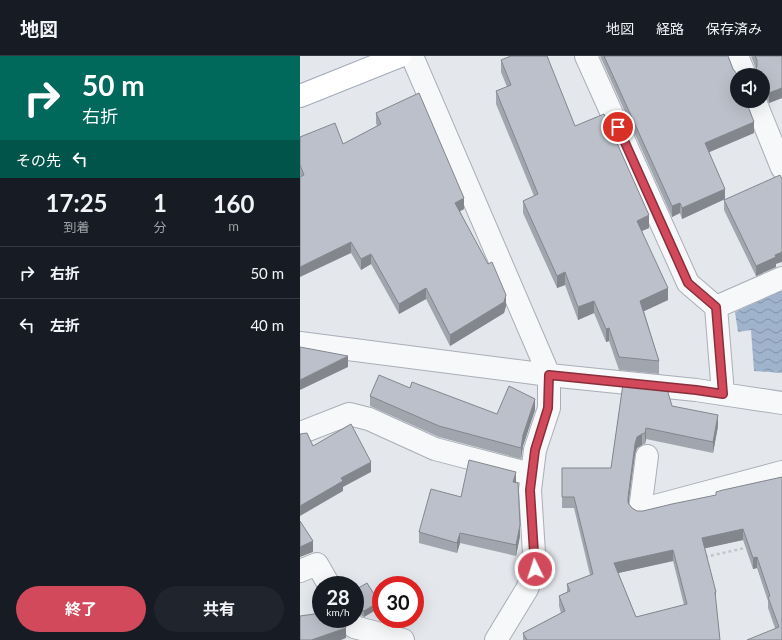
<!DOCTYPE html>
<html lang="ja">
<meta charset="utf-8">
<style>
body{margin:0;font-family:Lato,"Noto Sans JP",sans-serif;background:#20242c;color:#f1f3f6;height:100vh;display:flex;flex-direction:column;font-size:15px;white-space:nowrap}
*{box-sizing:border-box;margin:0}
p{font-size:13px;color:#9ea1a6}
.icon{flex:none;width:22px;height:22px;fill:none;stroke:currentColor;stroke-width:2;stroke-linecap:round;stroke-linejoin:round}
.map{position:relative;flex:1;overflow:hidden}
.drawer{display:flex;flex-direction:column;background:#171b24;width:300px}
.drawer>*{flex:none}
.banner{background:#00695c;color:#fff;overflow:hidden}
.tools{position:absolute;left:430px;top:12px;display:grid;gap:8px}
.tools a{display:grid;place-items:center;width:40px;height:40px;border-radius:50%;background:#171b24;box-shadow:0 4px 16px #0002;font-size:20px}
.speed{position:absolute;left:12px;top:520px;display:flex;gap:8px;font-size:20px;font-weight:700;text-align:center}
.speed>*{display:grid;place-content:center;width:52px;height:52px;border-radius:50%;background:#171b24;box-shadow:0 4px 16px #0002;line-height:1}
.speed small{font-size:10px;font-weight:400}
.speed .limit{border:6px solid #d22;background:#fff;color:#111}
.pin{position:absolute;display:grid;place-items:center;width:34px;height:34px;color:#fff;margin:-17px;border:2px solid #fff;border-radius:50%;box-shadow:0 1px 4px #0007}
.me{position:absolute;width:44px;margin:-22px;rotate:356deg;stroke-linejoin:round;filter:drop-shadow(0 0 3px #0008)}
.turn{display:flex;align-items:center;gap:14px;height:84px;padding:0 16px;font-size:18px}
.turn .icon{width:52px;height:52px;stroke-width:2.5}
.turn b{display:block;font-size:28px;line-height:34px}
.then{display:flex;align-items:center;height:38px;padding:0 16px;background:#0003;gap:8px;font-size:15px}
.eta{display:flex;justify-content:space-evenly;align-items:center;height:68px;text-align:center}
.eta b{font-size:24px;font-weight:700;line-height:28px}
.button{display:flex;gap:8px;margin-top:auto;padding:8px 16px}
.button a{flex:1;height:46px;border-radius:24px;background:#d1495b;color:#fff;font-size:16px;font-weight:700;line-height:46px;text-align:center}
.button a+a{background:#20242c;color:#f1f3f6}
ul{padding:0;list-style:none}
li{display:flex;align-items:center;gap:12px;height:52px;padding:0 16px;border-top:1px solid #363941}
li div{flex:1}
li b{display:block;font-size:15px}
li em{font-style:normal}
header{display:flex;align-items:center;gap:24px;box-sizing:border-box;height:56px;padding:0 20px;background:#171b24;border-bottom:1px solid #363941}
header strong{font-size:19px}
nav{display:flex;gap:22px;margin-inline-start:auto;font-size:14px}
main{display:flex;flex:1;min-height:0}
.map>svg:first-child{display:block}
</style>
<header>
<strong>地図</strong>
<nav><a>地図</a><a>経路</a><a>保存済み</a></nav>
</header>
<main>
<section class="drawer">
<div class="banner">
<div class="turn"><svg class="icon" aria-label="right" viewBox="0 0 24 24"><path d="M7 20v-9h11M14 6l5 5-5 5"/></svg><div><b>50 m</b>右折</div></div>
<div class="then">その先<svg class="icon" aria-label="left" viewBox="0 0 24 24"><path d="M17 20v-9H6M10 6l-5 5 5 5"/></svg></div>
</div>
<div class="eta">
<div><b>17:25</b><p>到着</p></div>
<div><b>1</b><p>分</p></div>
<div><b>160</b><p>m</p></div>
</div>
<ul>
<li><svg class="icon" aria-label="right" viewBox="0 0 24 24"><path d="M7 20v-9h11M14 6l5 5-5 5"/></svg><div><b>右折</b></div><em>50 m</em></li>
<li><svg class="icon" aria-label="left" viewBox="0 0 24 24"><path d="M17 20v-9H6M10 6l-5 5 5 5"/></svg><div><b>左折</b></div><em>40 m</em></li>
</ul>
<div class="button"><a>終了</a><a>共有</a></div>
</section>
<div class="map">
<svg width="482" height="584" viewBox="0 0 482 584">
<defs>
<pattern id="water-waves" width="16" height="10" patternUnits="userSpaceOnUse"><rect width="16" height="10" fill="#9fb4cc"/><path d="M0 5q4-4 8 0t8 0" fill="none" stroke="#8293a7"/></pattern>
</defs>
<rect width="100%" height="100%" fill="#e4e7ec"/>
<path fill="url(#water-waves)" d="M482 234V317L454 315 451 274 438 276 435 256Z"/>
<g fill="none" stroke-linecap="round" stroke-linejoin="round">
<g stroke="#a9aeb7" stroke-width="24">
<path id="minor" d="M112 0 249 319V352L235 394 230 434 235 513 227 533 196 584
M286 0 388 227 416 251
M437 0 445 19
M455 45 482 112
M0 287 249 319 396 334 482 347
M423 338 416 251 482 222
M0 377 49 358 69 363 135 393 231 418
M347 400 340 454 482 416
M0 515 17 508 29 529
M49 563 54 571 103 584"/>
</g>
<g stroke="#a3abb8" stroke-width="24">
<path id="major" d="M0 40 100 0"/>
</g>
<path stroke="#c2c5cb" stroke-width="2.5" stroke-dasharray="3 3" stroke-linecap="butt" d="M405 501 449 491"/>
<use href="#minor" stroke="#f7f8fa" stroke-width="22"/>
<use href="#major" stroke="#fff" stroke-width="22"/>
</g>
<path fill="#a1a5ae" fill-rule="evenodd" d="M300 0H428L433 13 437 19 454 77 409 96 425 143 382 163 380 157 372 161Z
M451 0H482V42L469 47 463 35V19L455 16 456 13Z
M201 4 275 70 349 172 342 175 368 244 344 255 359 305V318L319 314 309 285 306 286 294 257 278 264 265 229 257 232 223 157V145L234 140 196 48V35L207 31 201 16Z
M76 57 164 153 160 155 206 250 204 257 150 290 126 243 99 258 71 208 61 214 51 197 0 120V81L43 88 77 70 76 67Z
M424 144 476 208V211L456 220 424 154Z
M323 328 418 370 413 397 346 383 345 388 342 389 337 392 335 398 328 447 332 452 337 455H343L416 439V436L482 421V584L475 572 468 552V545L457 512 453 513 443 484 405 492 416 547 420 584H223V577L261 557 259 550V540L267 536V528L290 519 274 452H262V412H311ZM373 505 384 549 336 561 318 517Z
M110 332 197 358 235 354 223 390 221 403 139 381 70 350V340Z
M216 427 220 480 216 500 160 487 157 497 119 487V476L161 441Z
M55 534 79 552 64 561 62 560 55 552Z"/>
<path fill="#83868d" d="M482 32V42L469 47V37Z
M454 66V77L405 98V87Z
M425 133V143L382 163V152Z
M164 142V153L155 158V147Z
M380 147V157L372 161V150Z
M349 159V172L337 177V165Z
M51 186V197L0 221V211Z
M482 196V206L476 208V211L456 220V210L475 199Z
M71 198V208L61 214V203Z
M265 216V229L257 232V220Z
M126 232V243L99 258V248Z
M368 232V244L340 257V245Z
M206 239V250L204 257 150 290V279Z
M294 245V257L278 264V251Z
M309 272V285L306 286V273Z
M48 300V311L0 334V324Z
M235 343V354L223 390 221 403V392L223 379Z
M418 359V370L413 397V386Z
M346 372V383L345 388V377Z
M342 378V389L337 392 335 398 328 452V442L335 388 337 381Z
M71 406V416L43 431V435L0 460V450L41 422Z
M216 416V427L213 426Z
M220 469V480L216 500V489Z
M443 473V484L402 493V482Z
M160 477V487L157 497V487Z
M13 485V496L0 501V491Z
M373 494V505L314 518V507Z
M457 501V512L453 513V502Z
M415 536H416V547Z
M79 546V552L64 561V555Z
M46 572V582L41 584H11Z"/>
<path fill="#bbc0ca" stroke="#83868d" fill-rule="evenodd" d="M211 0H247L275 70 304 58 349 159 337 165 368 232 340 245 359 305 319 301 309 272 306 273 294 245 278 251 265 216 257 220 223 145 238 138 196 35 211 29 201 4Z
M304 0H428L433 13 437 18 439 19H437V45H446L454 66 405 87 425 133 382 152 380 147 372 150Z
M455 0H482V32L469 37 463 25V19H451L455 16 457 10V4Z
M119 37 164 142 155 147 188 208 192 206 206 239 204 246 150 279 126 232 99 248 71 198 61 203 51 186 0 211V121L4 119 0 109V81L35 67 43 88 81 68 76 57Z
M480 119 482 123V196L475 199 476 201 456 210 424 144Z
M0 291 48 300 0 324Z
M79 319 110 332 112 326 197 358 209 330 235 343 223 379 221 392 139 370 70 340Z
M323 328 367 333 372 350 418 359 413 386 346 372 345 377 342 378 337 381 335 388 328 442V447L332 452 337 455H343L372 448 416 439V436L423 434 482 421V584H447L479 571 468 541 470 540 457 501 453 502 443 473 402 482 416 536H415L420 584H227L223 577 265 555 259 540 270 535 267 528 293 518 274 441H262V412H311ZM373 494 387 548 336 561 314 507Z
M51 368 71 406 41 422 43 425 0 450V378L7 377 13 390Z
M169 404 216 416 213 426 218 427 220 469 216 489 160 477 157 487 119 476 131 433 161 441Z
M0 465 13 485 0 491Z
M67 527 79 546 64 555 62 554 55 546V534Z
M21 557V563H41L46 572 11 584H0V560Z"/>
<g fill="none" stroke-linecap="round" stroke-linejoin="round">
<g stroke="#882f3b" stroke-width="10">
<path id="route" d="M235 513 230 434 235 394 248 352 249 319 396 334 423 338 416 251 388 227 318 71"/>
</g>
<use href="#route" stroke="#d1495b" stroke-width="7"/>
</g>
</svg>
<div class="tools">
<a><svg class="icon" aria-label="sound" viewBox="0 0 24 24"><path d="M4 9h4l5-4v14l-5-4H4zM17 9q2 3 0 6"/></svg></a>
</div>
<div class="speed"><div>28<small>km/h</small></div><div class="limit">30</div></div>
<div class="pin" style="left:318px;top:71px;background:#d93025"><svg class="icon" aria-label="arrive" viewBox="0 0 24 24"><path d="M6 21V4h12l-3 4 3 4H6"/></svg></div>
<svg class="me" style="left:235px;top:513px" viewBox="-20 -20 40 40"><circle r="17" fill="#d1495b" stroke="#fff" stroke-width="3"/><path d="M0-11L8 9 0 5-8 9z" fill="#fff"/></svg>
</div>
</main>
